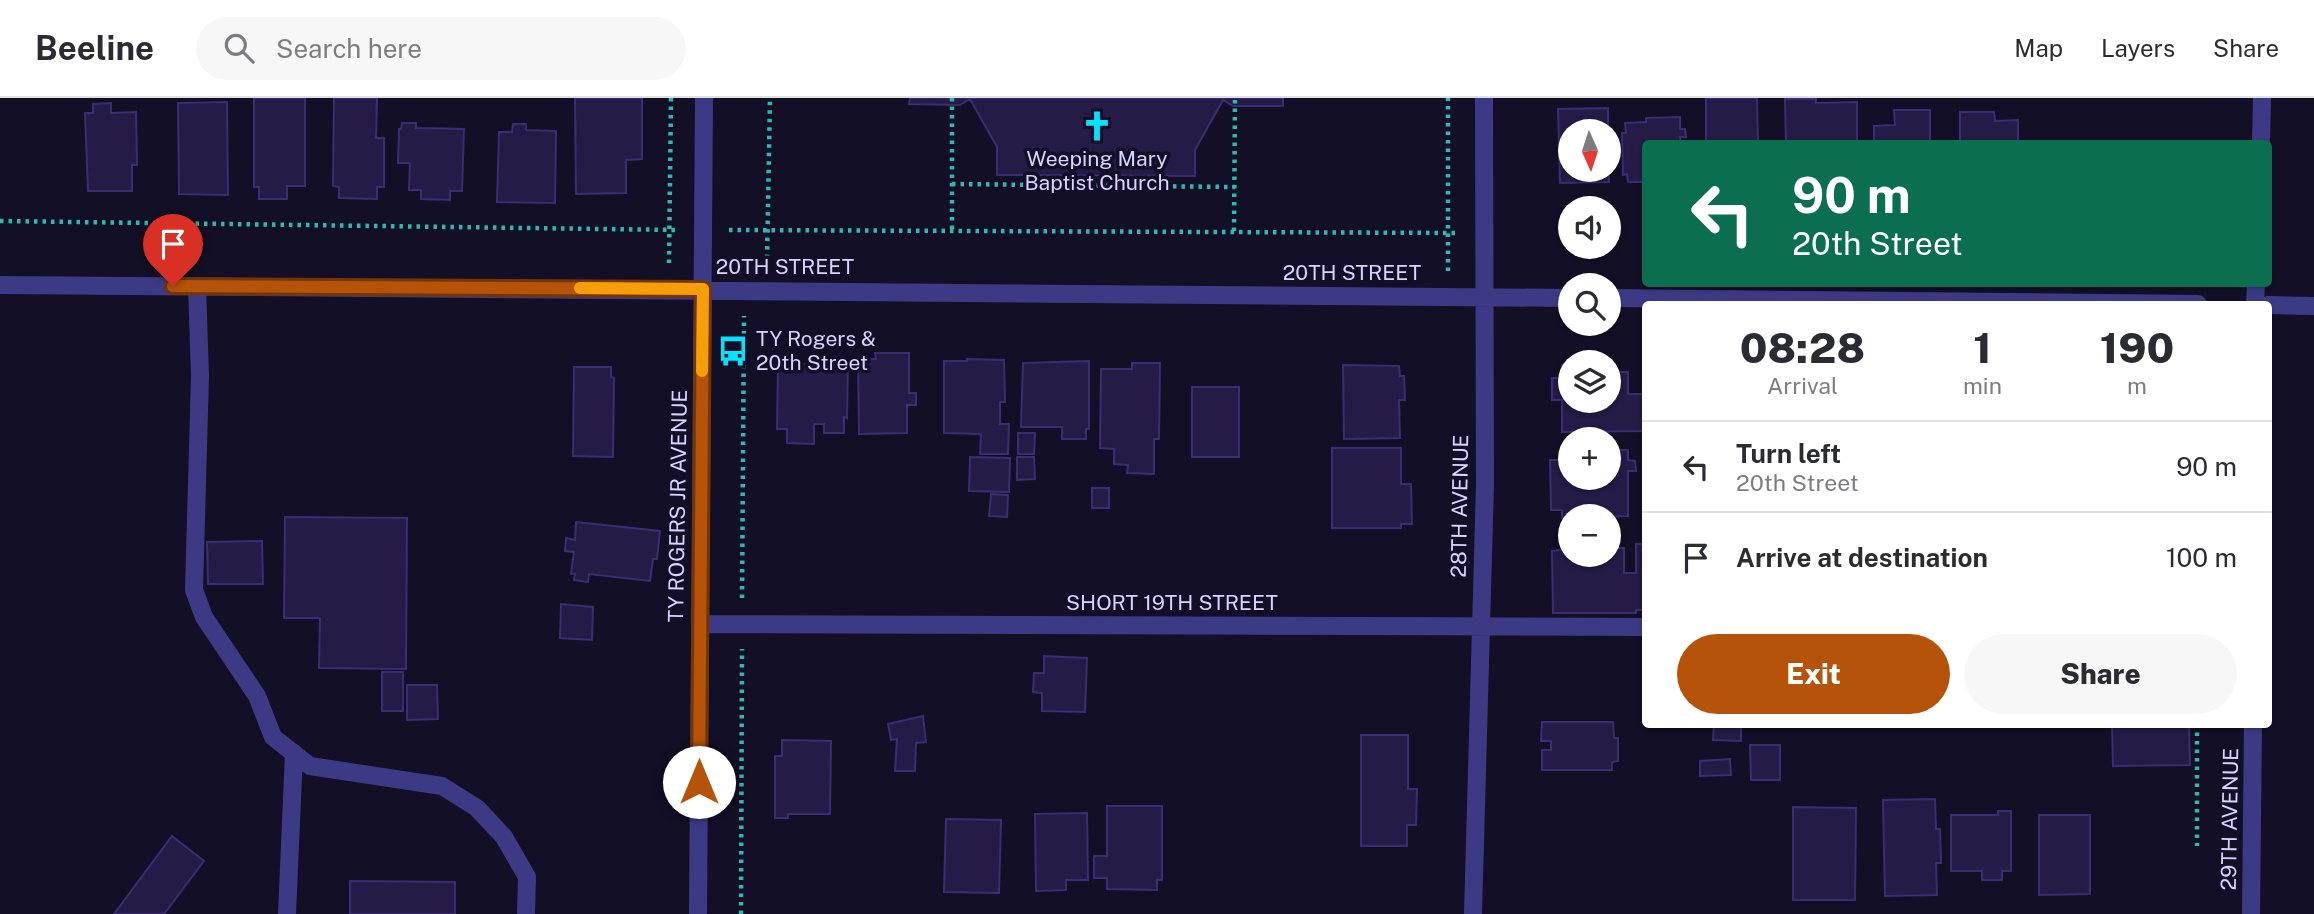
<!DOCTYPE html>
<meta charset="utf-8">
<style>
body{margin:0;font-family:"Public Sans",sans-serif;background:#f7f7f7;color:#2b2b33;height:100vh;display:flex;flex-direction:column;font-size:26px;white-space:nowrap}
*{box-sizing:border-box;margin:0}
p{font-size:23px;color:#7c7c81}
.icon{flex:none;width:38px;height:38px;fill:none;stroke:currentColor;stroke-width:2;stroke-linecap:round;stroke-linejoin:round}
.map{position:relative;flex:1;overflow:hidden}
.side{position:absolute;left:1642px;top:203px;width:630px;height:427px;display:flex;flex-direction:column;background:#fff;border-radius:7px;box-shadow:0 2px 5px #0004}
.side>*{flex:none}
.hud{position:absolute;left:1642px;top:42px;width:630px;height:147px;border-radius:7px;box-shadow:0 2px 5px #0004;background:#0b6e4f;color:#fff;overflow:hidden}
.needle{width:46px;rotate:177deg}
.buttons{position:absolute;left:1558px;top:21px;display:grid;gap:14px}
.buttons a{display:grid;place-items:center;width:63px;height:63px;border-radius:50%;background:#fff;box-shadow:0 2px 5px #0004;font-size:35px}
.pin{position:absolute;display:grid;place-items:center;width:60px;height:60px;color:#fff;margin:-72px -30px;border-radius:50% 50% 50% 0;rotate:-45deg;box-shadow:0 0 7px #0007}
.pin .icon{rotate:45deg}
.me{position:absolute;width:77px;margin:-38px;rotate:0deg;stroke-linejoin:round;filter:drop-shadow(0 0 5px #0008)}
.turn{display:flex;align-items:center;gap:24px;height:147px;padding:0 35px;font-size:32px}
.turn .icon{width:91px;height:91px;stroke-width:2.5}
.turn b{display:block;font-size:49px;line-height:60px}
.eta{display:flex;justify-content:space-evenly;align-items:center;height:119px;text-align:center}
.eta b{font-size:42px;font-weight:800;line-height:49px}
.primary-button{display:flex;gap:14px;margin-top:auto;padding:14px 35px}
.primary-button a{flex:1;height:80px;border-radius:42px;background:#b45309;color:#fff;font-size:28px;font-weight:800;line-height:80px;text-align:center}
.primary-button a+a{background:#f7f7f7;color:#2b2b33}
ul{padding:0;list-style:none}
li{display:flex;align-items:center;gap:21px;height:91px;padding:0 35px;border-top:2px solid #e1e1e2}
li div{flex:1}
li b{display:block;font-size:26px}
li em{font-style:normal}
header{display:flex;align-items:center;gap:42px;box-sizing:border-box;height:98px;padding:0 35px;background:#fff;border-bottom:2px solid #e1e1e2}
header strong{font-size:33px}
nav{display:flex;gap:38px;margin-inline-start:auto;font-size:24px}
.search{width:490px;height:63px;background:#f7f7f7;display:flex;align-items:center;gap:18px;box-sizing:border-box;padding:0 24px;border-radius:38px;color:#7c7c81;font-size:26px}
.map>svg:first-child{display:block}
</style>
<header>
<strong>Beeline</strong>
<div class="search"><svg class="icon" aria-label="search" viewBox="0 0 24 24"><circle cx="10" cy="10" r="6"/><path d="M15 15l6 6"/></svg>Search here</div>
<nav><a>Map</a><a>Layers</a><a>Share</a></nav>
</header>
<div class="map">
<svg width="2314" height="816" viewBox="0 0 2314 816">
<rect width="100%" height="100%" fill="#130f26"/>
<path fill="#241b47" stroke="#3b2d73" stroke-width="2" d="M254 0H305V88H287V101H259V89H254Z
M334 0H377L376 40H384V89H377V101L339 100V89L333 88Z
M575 0H642V61L626 62V95L576 96Z
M910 0H1283V8H1233L1223 2 1195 52V78L997 77V49L970 1 960 7 909 6Z
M1706 0H1757L1758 46H1706Z
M1785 1H1816V5L1857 4V46H1786Z
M227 4 228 97 179 96 178 5Z
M111 5V15L136 14 137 67H132V93H88L85 15H93V6Z
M1608 10V33H1570V72H1608V38L1609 84 1560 85 1558 11Z
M1894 12H1930V46H1874V28L1895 27Z
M1960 14H1994L1995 23 2018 22V46H1960Z
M1680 19V31H1685L1686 39H1680L1681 46H1645V84H1628L1627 76 1623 77 1622 35H1626L1625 25 1646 24V20Z
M402 25H416V30L464 31 462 93H450V102L421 101V92H409L410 65H398L399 31H401Z
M513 26H526V32L556 33 555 105 497 104 499 34H512Z
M875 255H909V295H916V307H907V335L859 336 858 261H876Z
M967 261 1004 262 1005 304H1000V326H1009L1008 356H980L981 336 944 335V263H967Z
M820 262H848L847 320 844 319V335H824V326H814V346L787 345V331H777L778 266H820Z
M1089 263V331H1086V341H1062V329H1021L1023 265Z
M1132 265H1160L1159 341H1154V376L1127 375 1128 367 1114 366V351L1100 350 1101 271H1132Z
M1343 267 1399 268 1400 278H1404L1405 302H1399L1400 340 1344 341Z
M1562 267H1570V303H1608V267H1612V274H1628V296H1645V333L1562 334V302H1552V280H1562Z
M574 269H611V279L614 280 613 359 573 358Z
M1192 289H1239V359H1192Z
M1018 335H1035L1034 356H1018Z
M1332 350H1401V386H1411L1412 426H1401V430H1332Z
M1562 352H1570V380H1608V352H1628V362L1635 363 1636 373H1628V418L1562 420V412H1551L1550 362H1562Z
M970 359 1010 360 1009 394 969 393Z
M1017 359H1034L1035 381 1017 382Z
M1092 390H1109V410H1092Z
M991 396 1008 397 1007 419 989 418Z
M285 419 407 420 406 571 319 570 320 520H284Z
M576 424 660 433 657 461H653L650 483 589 476 588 484 574 482 575 476H571L574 454 565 453 566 440 575 442Z
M262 443 263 486H208L207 444Z
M1636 446H1645V512H1636V515H1553L1552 453 1570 450V457H1608V450H1624V475H1636Z
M561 506 593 509 592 542 560 540Z
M1044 558 1087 560 1085 614 1042 613V595L1033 594 1034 575H1044Z
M382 574H403V613H382Z
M407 587H437L438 621 407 622Z
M923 618 926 644 916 645 915 673H895L897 641 891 642 888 626Z
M1542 624H1613L1614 640H1618V663L1612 664V672H1542V652H1551V643H1541Z
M1714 626H1751L1741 627V643L1713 642Z
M2112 626H2189L2190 667 2113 668Z
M1361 637H1408V691H1417L1416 727H1407V748H1361Z
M782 642 831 643 830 716H788V720H775V658H782Z
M1750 647H1780V682H1751Z
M1730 661 1731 677 1700 678V663Z
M1935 701 1936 731H1940L1941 765H1936L1937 797 1885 798 1883 702Z
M1107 708H1162V782H1157V792L1107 791V780H1094V758H1107Z
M1793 709 1856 710 1855 802H1793Z
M1998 713H2011V773H2002V782H1982V773H1951V717H1998Z
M1087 715 1088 782H1066V792L1036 793 1035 716Z
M2039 717H2090V796L2039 797Z
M946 721 1001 722 999 795 944 794Z
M172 738 204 763 164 816H114Z
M350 783 455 784V816H350Z"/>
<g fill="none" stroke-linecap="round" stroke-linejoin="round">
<path stroke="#2fb8b0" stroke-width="4.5" stroke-dasharray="3.5 5" stroke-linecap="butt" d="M952 0V132
M952 86 1235 89
M0 123 678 132
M729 132 1459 135
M1234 133 1235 0
M669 165 671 0
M763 167 767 163 770 0
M1448 173V0
M742 500 744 218
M2197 626V748
M741 816 742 551"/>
<path stroke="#3d3a85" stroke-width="18" d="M2261 46 2262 0
M0 187 1570 200
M197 188 200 278 194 492 204 519 257 598 273 639 310 668 442 688 477 710 504 739 527 779 526 816
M1608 200 2198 206
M2255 206 2256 186
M2268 207 2314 208
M700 526 1645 529
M287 816 294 655
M698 816 704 0
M1473 816 1485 386 1484 0
M2251 816 2253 626"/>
</g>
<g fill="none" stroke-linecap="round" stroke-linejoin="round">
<g stroke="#753606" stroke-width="18">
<path id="route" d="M173 188 703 191 699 684"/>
</g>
<use href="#route" stroke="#b45309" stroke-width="12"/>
<path stroke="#f59e0b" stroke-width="12" d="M580 190 703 191 702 273"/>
</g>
<defs>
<g id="church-bare" transform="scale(2.415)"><path d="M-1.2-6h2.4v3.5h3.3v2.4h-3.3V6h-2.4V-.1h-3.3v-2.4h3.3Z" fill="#00e5ff" stroke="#130f26" stroke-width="2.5" paint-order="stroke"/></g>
<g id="bus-bare" transform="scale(2.415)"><path d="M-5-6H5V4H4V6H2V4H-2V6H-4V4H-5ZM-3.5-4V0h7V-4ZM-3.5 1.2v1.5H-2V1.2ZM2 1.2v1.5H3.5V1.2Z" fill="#00e5ff" stroke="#130f26" stroke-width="2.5" paint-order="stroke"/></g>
</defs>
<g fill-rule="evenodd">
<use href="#church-bare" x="1097" y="28"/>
<use href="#bus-bare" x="733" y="253"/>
</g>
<g text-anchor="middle" stroke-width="7" stroke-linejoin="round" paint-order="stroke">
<g font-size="21" fill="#d9d4ff" stroke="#130f26">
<text x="1097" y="68">Weeping Mary<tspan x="1097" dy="24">Baptist Church</tspan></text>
<text x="756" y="248" text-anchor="start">TY Rogers &amp;<tspan x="756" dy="24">20th Street</tspan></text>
</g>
<g font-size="21" fill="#d9d4ff" stroke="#130f26">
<text x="785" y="176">20TH STREET</text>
<text x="1352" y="182">20TH STREET</text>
<text transform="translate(678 408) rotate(-89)" y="7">TY ROGERS JR AVENUE</text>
<text transform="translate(1460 408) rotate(-89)" y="7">28TH AVENUE</text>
<text x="1172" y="512">SHORT 19TH STREET</text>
<text transform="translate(2230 721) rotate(-89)" y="7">29TH AVENUE</text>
</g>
</g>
</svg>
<div class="buttons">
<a><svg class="needle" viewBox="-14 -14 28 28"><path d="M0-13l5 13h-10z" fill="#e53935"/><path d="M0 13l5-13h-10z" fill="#7c7c81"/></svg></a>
<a><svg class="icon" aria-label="sound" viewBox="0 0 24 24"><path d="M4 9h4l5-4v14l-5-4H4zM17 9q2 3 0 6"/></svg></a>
<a><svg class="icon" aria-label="search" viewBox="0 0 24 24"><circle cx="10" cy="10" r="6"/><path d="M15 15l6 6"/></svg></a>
<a><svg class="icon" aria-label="layers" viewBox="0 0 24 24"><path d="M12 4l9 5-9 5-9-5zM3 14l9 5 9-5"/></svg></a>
<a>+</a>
<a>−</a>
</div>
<div class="pin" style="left:173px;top:188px;background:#d93025"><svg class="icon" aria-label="arrive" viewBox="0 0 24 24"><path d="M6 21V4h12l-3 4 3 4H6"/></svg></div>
<svg class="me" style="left:699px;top:684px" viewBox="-20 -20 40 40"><circle r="19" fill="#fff"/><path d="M0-13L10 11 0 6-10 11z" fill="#b45309"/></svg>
<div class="hud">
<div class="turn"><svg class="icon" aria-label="left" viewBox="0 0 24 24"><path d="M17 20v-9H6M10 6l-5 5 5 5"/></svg><div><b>90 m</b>20th Street</div></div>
</div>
<section class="side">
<div class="eta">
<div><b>08:28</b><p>Arrival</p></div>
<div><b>1</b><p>min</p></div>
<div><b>190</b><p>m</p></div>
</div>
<ul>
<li><svg class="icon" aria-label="left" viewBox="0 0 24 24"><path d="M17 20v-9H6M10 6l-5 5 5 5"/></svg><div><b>Turn left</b><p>20th Street</p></div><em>90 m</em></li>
<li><svg class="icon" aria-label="arrive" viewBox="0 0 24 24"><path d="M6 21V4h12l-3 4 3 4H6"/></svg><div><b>Arrive at destination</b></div><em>100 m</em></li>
</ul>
<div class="primary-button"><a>Exit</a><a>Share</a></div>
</section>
</div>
